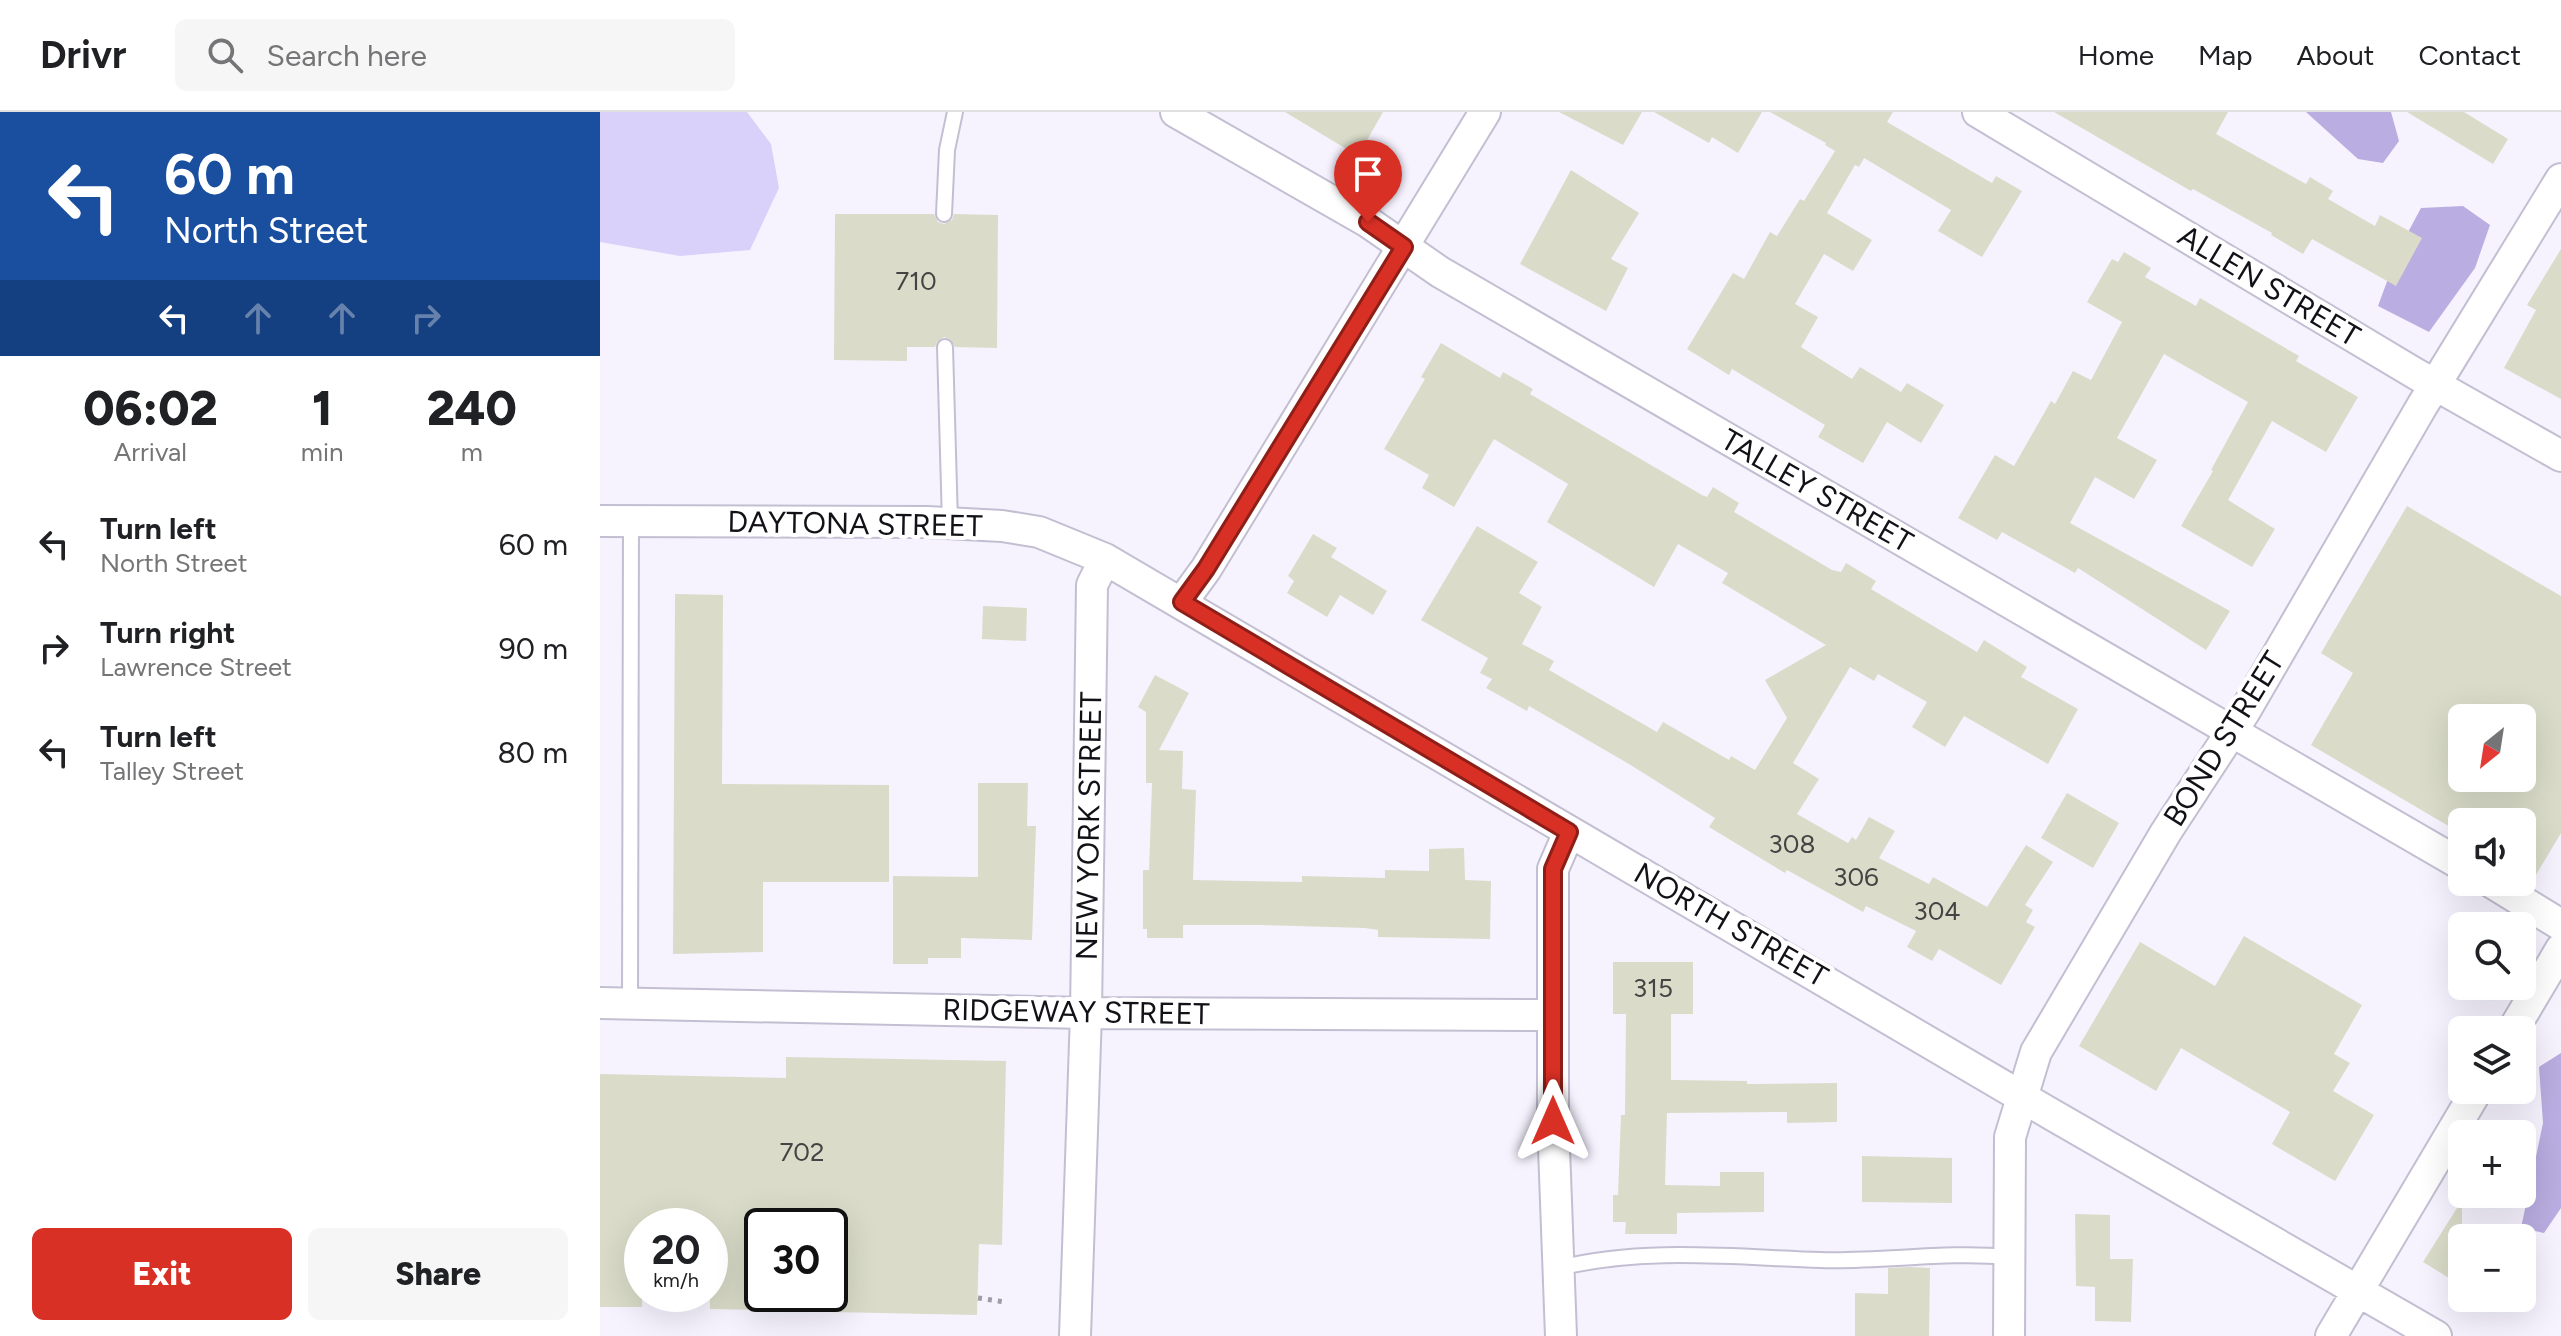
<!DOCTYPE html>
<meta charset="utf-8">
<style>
body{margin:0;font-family:Figtree,sans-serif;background:#f6f6f6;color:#202124;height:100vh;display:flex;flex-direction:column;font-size:30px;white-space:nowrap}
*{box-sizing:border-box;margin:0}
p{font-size:26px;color:#757577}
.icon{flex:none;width:44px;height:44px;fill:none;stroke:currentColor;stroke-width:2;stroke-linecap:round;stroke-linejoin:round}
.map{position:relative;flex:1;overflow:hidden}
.details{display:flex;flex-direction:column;background:#fff;width:600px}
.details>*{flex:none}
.banner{background:#1a4fa0;color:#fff;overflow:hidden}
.needle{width:52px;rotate:210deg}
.controls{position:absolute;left:1848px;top:592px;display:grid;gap:16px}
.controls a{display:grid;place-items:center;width:88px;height:88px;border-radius:12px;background:#fff;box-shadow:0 8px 32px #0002;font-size:40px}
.speed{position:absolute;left:24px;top:1096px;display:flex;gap:16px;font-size:40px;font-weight:700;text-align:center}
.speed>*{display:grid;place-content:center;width:104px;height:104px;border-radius:50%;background:#fff;box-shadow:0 8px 32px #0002;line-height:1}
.speed small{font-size:20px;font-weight:400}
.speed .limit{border:4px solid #111;border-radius:12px;background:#fff;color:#111}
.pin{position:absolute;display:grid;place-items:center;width:68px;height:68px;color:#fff;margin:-82px -34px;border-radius:50% 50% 50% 0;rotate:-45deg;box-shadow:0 0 8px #0007}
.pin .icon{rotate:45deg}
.me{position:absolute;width:88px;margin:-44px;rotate:0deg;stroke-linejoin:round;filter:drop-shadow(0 0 6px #0008)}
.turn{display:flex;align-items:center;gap:28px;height:168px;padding:0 32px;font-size:36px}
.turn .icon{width:104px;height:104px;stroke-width:2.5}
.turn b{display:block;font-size:56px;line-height:68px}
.lanes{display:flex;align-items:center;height:76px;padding:0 32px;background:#0003;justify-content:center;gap:40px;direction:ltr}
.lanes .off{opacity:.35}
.eta{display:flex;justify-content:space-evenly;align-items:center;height:136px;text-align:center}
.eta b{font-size:48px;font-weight:800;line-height:56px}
.action{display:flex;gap:16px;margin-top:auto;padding:16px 32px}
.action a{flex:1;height:92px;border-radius:12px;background:#d93025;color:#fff;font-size:32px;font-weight:800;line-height:92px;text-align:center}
.action a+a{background:#f6f6f6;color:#202124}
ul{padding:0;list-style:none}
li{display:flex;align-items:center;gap:24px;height:104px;padding:0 32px}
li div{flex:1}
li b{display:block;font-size:30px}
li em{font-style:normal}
header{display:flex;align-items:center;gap:48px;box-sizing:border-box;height:112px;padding:0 40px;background:#fff;border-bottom:2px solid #e0e0e0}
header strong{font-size:38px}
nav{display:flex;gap:44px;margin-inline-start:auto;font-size:28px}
.search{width:560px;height:72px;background:#f6f6f6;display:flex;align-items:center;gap:20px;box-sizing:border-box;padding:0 28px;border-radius:12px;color:#757577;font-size:30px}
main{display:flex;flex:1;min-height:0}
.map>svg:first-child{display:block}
</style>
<header>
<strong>Drivr</strong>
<div class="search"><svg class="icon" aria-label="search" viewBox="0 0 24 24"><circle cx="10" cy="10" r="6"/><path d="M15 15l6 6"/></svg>Search here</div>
<nav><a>Home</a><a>Map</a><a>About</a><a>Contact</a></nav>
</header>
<main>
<section class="details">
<div class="banner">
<div class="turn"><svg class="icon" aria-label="left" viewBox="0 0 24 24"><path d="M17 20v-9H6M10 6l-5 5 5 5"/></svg><div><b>60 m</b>North Street</div></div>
<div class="lanes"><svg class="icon" aria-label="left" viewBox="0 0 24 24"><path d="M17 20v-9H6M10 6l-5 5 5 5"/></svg><svg class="icon off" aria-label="ahead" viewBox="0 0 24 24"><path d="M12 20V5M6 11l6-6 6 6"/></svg><svg class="icon off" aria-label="ahead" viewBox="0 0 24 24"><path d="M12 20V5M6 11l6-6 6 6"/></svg><svg class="icon off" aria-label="right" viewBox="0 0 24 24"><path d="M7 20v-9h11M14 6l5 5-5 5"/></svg></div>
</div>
<div class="eta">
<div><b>06:02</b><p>Arrival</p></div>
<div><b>1</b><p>min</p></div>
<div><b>240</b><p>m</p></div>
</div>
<ul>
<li><svg class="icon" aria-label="left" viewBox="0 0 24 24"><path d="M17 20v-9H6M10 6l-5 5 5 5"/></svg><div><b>Turn left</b><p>North Street</p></div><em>60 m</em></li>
<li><svg class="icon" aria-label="right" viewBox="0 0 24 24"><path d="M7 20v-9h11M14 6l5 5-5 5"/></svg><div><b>Turn right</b><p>Lawrence Street</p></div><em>90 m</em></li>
<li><svg class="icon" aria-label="left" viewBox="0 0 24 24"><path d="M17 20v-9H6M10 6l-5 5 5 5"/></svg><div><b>Turn left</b><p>Talley Street</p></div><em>80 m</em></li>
</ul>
<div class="action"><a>Exit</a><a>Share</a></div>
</section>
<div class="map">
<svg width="1961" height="1224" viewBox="0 0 1961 1224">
<rect width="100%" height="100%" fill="#f6f3ff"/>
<path fill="#dad1fa" d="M0 0H147L171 32 179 76 150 138 80 144 0 130Z"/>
<path fill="#b9ade1" d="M1706 0H1791L1799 29 1783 51 1758 47Z
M1863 94 1890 113 1875 156 1829 220 1778 194 1799 137 1821 96Z
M1961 941V1096L1944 1121 1921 1116 1943 1011 1939 955Z"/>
<path fill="#dadcc9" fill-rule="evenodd" d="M685 0H783L758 44Z
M959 0H1042L1023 33Z
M1054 0H1162L1138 41 1112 25 1109 31Z
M1170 0H1293L1287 10 1392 71 1396 64 1422 79 1382 145 1338 119 1351 98 1264 46 1259 55 1255 53 1227 101 1272 128 1253 159 1224 142 1195 192 1218 205 1201 235 1252 267 1260 255 1301 280 1307 271 1344 293 1321 331 1287 310 1263 351 1218 325 1225 313 1132 257 1129 263 1087 237 1133 161 1144 167 1170 120 1177 124 1200 87 1204 89 1235 39 1225 33 1226 31Z
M1454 0H1628L1616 22 1706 72 1710 65 1733 79 1728 87 1775 114 1780 103 1822 126 1796 174 1712 127 1703 142 1671 123 1672 121 1593 77 1591 79Z
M1807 0H1864L1908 27 1893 52Z
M971 58 1039 101 1011 147 1028 156 1006 199 920 152Z
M235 102H334L338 110 344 112 352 108 354 102 398 103 397 236 355 235 350 227 344 225 337 230 335 235H307V249L234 248Z
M1961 137V287L1904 256 1936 198 1927 193Z
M1524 140 1551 156 1545 165 1596 194 1600 186 1699 244 1696 249 1758 285 1726 340 1672 309 1628 388 1675 417 1652 455 1581 414 1613 359 1611 358 1648 290 1564 242 1517 326 1557 348 1534 387 1495 365 1470 411 1630 499 1606 538 1478 456 1475 461 1402 420 1397 428 1358 406 1395 343 1414 354 1451 289 1455 292 1473 259 1491 268 1522 210 1487 190 1512 147 1518 150Z
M841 231 900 266 903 260 933 277 930 282 1102 383 1107 385 1113 375 1139 391 1134 400 1232 458 1241 460 1246 451 1276 469 1271 477 1377 540 1384 528 1427 555 1421 565 1478 597 1448 652 1364 604 1345 635 1312 615 1327 590 1278 562 1274 569 1250 555 1193 651 1219 667 1197 702 1248 731 1252 725 1256 728 1269 705 1295 719 1279 746 1329 772 1333 765 1387 795 1426 733 1453 750 1425 793 1433 798 1426 810 1435 815 1401 873 1339 837 1332 849 1307 835 1316 819 1266 794 1263 800 1187 758 1185 761 1109 715 1115 706 1029 652 929 594 927 599 886 576 892 567 880 561 888 546 821 508 877 414 938 450 919 481 942 495 922 532 954 549 949 558 1057 620 1063 610 1129 648 1131 644 1155 658 1187 606 1165 568 1226 533 1122 471 1128 461 1078 432 1054 475 947 410 968 372 894 327 854 395 822 376 829 363 784 337 825 267 821 265Z
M1807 394 1961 484V721L1930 773 1922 768V710H1862V722L1711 633 1753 561 1721 541ZM1862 606H1922V666H1862Z
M713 422 737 436 731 445 787 479 773 503 740 483 727 505 687 481 694 469 688 464Z
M75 482 123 483 122 672 289 673V770H163V840L73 842Z
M383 494 427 496 426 529 382 527Z
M555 563 589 581 559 638 583 639 582 677 596 678 593 768 702 770V764L785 766V758L829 759V737L864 736 865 768 891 769 890 827 778 825V818L765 816 660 813H583V826H547V817H543V758H549L552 671H546V600L538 595Z
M378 671H428L427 714H436L432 828 361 826V846H328V852H293V764L378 765Z
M1467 681 1519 711 1493 756 1441 726Z
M1644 824 1762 893 1734 942 1750 951 1733 979 1774 1003 1735 1069 1672 1032 1690 1000 1581 936 1556 979 1479 934 1540 830 1615 874Z
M1013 850H1093V902H1071V968L1147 969V972L1237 971V1010L1187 1011V1000L1067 1001 1065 1073 1120 1074V1060H1164V1100L1077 1101V1122H1025L1026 1110H1013V1083H1018L1021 1003H1025L1026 902H1013Z
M186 945 406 949 402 1133 379 1132 377 1203 230 1200V1114H162V1198L110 1197V1114H42V1195H0V962L186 966Z
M1262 1044 1352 1046V1091L1262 1090Z
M1862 1088V1174L1823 1150Z
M1475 1102 1510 1103V1147H1533L1531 1210 1495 1209V1175L1476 1174Z
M1311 1155 1330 1156 1329 1224H1255V1181L1288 1182V1156Z"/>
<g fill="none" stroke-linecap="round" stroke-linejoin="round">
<g stroke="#c3bfd2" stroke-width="18">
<path id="lane" d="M344 102 347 38 355 0
M345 235 350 411
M30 892 31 409
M959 1156C1043 1135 1133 1145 1220 1148 1283 1150 1346 1139 1408 1145"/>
</g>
<g stroke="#c3bfd2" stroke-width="34">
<path id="street" d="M576 0 768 110 840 160 1862 753
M1378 0 1816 262 1961 344
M0 409 327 410 402 414 439 420 505 447 1451 1002 1836 1224
M582 490 606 457 885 0
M1891 770 1961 813
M0 891 486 901 952 903
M1913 918 1961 837
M475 1224 486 901 492 473 505 447
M961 1224 953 1009V757L969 720
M1409 1224 1410 1025 1436 940 1566 720 1645 599 1822 294 1961 67
M1731 1224 1877 978"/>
</g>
<path stroke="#9f9ca6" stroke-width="5" stroke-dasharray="4 6" stroke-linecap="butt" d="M378 1186 405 1190"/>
<use href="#lane" stroke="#fff" stroke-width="14"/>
<use href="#street" stroke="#fff" stroke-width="30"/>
</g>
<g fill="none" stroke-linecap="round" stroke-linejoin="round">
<g stroke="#8d1f18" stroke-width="20">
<path id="route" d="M768 110 804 135 606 457 582 490 969 720 953 757V1009"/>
</g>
<use href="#route" stroke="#d93025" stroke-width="14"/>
</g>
<g text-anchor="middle" stroke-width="8" stroke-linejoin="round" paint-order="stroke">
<g font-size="26" fill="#454444">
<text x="316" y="178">710</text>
<text x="1192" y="741">308</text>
<text x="1256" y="774">306</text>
<text x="1337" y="808">304</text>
<text x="1053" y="885">315</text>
<text x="202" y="1049">702</text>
</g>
<g font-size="30" fill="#131117" stroke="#fff">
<text transform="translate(1669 174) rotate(31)" y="10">ALLEN STREET</text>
<text transform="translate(1217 379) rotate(30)" y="10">TALLEY STREET</text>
<text transform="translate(255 412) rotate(1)" y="10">DAYTONA STREET</text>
<text transform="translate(1624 627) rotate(-58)" y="10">BOND STREET</text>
<text transform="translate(489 714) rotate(-89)" y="10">NEW YORK STREET</text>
<text transform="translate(1131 813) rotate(30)" y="10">NORTH STREET</text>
<text transform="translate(476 900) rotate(1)" y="10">RIDGEWAY STREET</text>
</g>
</g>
</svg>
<div class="controls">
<a><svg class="needle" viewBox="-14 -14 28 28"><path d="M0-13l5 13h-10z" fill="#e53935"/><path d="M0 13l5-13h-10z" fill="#757577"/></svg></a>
<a><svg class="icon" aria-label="sound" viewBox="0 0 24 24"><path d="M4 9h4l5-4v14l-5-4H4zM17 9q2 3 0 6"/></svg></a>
<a><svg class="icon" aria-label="search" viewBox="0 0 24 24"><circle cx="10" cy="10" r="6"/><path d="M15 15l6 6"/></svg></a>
<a><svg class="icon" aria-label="layers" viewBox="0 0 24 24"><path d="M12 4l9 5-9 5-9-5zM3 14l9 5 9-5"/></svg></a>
<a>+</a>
<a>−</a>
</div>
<div class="speed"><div>20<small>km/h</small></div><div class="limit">30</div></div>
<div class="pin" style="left:768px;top:110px;background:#d93025"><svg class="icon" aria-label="arrive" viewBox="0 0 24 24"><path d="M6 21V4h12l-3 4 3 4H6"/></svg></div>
<svg class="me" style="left:953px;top:1009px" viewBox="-20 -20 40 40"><path d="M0-17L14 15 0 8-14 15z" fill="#d93025" stroke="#fff" stroke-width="4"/></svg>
</div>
</main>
